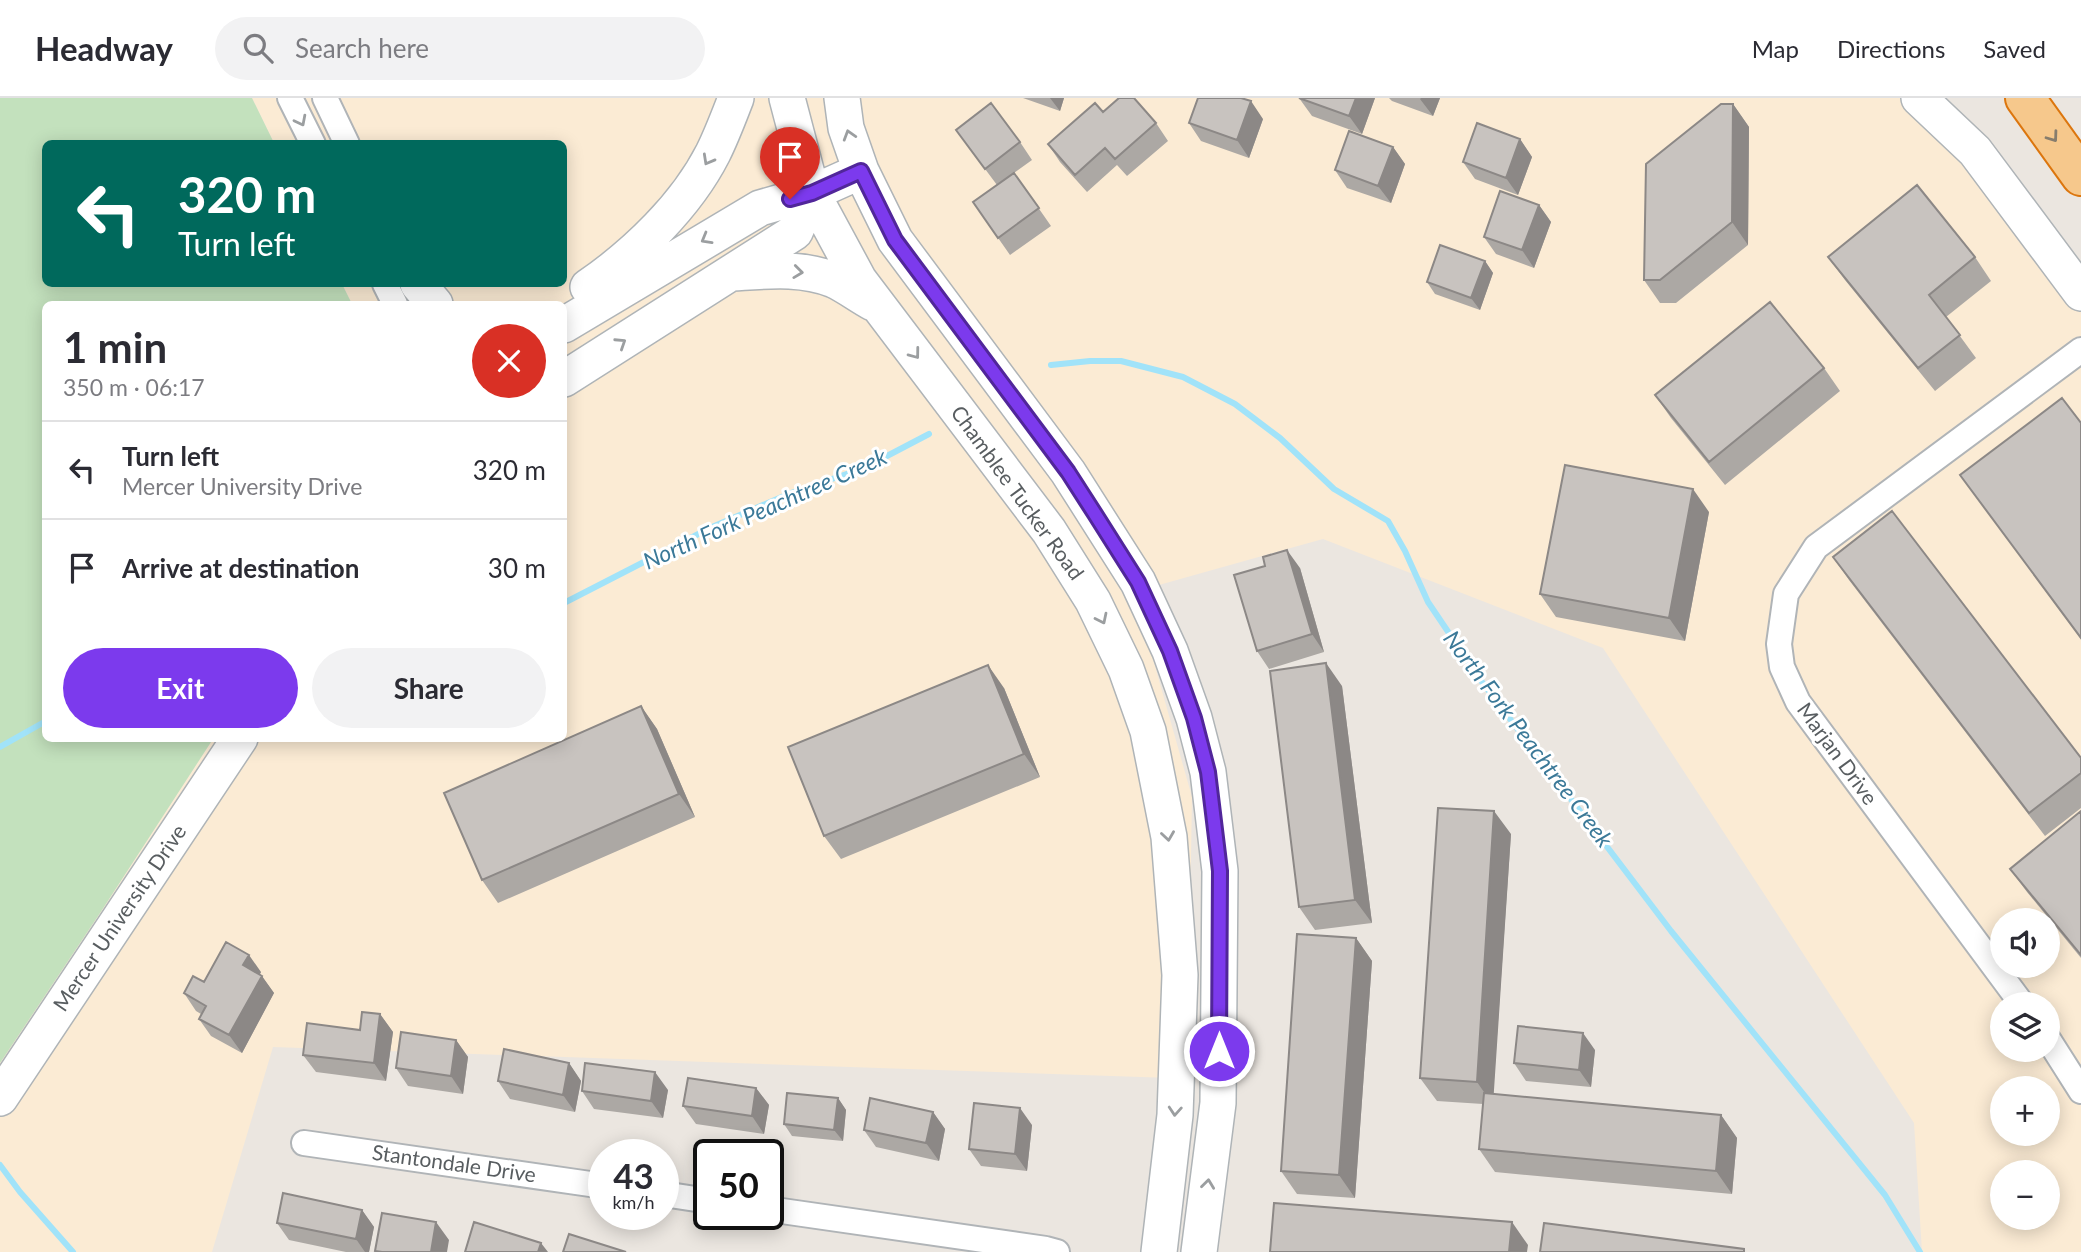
<!DOCTYPE html>
<meta charset="utf-8">
<style>
body{margin:0;font-family:Lato,sans-serif;background:#f2f2f3;color:#2b2b33;height:100vh;display:flex;flex-direction:column;font-size:26px;white-space:nowrap}
*{box-sizing:border-box;margin:0}
p{font-size:23px;color:#7c7c81}
.icon{flex:none;width:38px;height:38px;fill:none;stroke:currentColor;stroke-width:2;stroke-linecap:round;stroke-linejoin:round}
.map{position:relative;flex:1;overflow:hidden}
.details{position:absolute;left:42px;top:203px;width:525px;height:441px;display:flex;flex-direction:column;background:#fff;border-radius:10px;box-shadow:0 4px 18px #0003}
.details>*{flex:none}
.guide{position:absolute;left:42px;top:42px;width:525px;height:147px;border-radius:10px;box-shadow:0 4px 18px #0003;background:#00695c;color:#fff;overflow:hidden}
.fabs{position:absolute;left:1990px;top:810px;display:grid;gap:14px}
.fabs a{display:grid;place-items:center;width:70px;height:70px;border-radius:50%;background:#fff;box-shadow:0 4px 18px #0003;font-size:35px}
.speed{position:absolute;left:588px;top:1041px;display:flex;gap:14px;font-size:35px;font-weight:700;text-align:center}
.speed>*{display:grid;place-content:center;width:91px;height:91px;border-radius:50%;background:#fff;box-shadow:0 4px 18px #0003;line-height:1}
.speed small{font-size:18px;font-weight:400}
.speed .limit{border:4px solid #111;border-radius:10px;background:#fff;color:#111}
.pin{position:absolute;display:grid;place-items:center;width:60px;height:60px;color:#fff;margin:-72px -30px;border-radius:50% 50% 50% 0;rotate:-45deg;box-shadow:0 0 7px #0007}
.pin .icon{rotate:45deg}
.me{position:absolute;width:77px;margin:-38px;rotate:0deg;stroke-linejoin:round;filter:drop-shadow(0 0 5px #0008)}
.turn{display:flex;align-items:center;gap:24px;height:147px;padding:0 21px;font-size:32px}
.turn .icon{width:91px;height:91px;stroke-width:2.5}
.turn b{display:block;font-size:49px;line-height:60px}
.round{display:grid;place-items:center;flex:none;width:74px;height:74px;border-radius:37px;background:#f2f2f3}
.overview{display:flex;align-items:center;justify-content:space-between;height:119px;padding:0 21px}
h1{font-size:42px;font-weight:700;line-height:52px}
.primary-button{display:flex;gap:14px;margin-top:auto;padding:14px 21px}
.primary-button a{flex:1;height:80px;border-radius:42px;background:#7c3aed;color:#fff;font-size:28px;font-weight:700;line-height:80px;text-align:center}
.primary-button a+a{background:#f2f2f3;color:#2b2b33}
ul{padding:0;list-style:none}
li{display:flex;align-items:center;gap:21px;height:98px;padding:0 21px;border-top:2px solid #e1e1e2}
li div{flex:1}
li b{display:block;font-size:26px}
li em{font-style:normal}
header{display:flex;align-items:center;gap:42px;box-sizing:border-box;height:98px;padding:0 35px;background:#fff;border-bottom:2px solid #e1e1e2}
header strong{font-size:33px}
nav{display:flex;gap:38px;margin-inline-start:auto;font-size:24px}
.search{width:490px;height:63px;background:#f2f2f3;display:flex;align-items:center;gap:18px;box-sizing:border-box;padding:0 24px;border-radius:38px;color:#7c7c81;font-size:26px}
.map>svg:first-child{display:block}
</style>
<header>
<strong>Headway</strong>
<div class="search"><svg class="icon" aria-label="search" viewBox="0 0 24 24"><circle cx="10" cy="10" r="6"/><path d="M15 15l6 6"/></svg>Search here</div>
<nav><a>Map</a><a>Directions</a><a>Saved</a></nav>
</header>
<div class="map">
<svg width="2081" height="1154" viewBox="0 0 2081 1154">
<rect width="100%" height="100%" fill="#ebe6e0"/>
<path fill="#fbebd4" fill-rule="evenodd" d="M252 0H1928L2081 202V1154H1922L1914 1025 1603 550 1323 441 1134 494 1192 699 1189 879 1200 981 273 949 212 1154H0V965L100 815 213 641 564 640V206H352L342 186H564V46L274 45ZM2002 822H2048V868H2002ZM2002 906H2048V952H2002ZM2002 990H2048V1036H2002ZM2002 1074H2048V1120H2002Z"/>
<path fill="#c3e1bd" d="M0 0H252L274 45 46 46V186H342L352 206H46V640L213 641 100 815 0 965Z"/>
<g fill="none" stroke-linecap="round" stroke-linejoin="round">
<path stroke="#a1e3f9" stroke-width="6" d="M1051 267 1090 263H1121L1183 279 1235 306 1280 340 1334 391 1388 423 1405 453 1428 504 1482 584 1671 833 1885 1097 1920 1154
M564 505 712 429 791 395 864 370 929 336
M0 649 46 623
M0 1067 20 1094 73 1154"/>
<g stroke="#b0b4b7" stroke-width="28">
<path id="street" d="M290 0 313 46
M325 0 347 46
M385 186 395 206
M2022 906 1798 604 1782 569 1779 546 1786 496 1816 449 2081 252
M2048 941 2081 993
M304 1045 604 1088
M663 1096 709 1103
M768 1111 1046 1151 1057 1154"/>
</g>
<g stroke="#afb4b7" stroke-width="38">
<path id="secondary" d="M787 0 812 95 859 182 1049 433 1093 503 1126 571 1148 633 1169 739 1180 877 1175 1017 1159 1154
M842 0 846 30 861 73 895 142 1068 374 1138 484 1170 553 1194 620 1208 674 1220 773 1218 1005 1199 1154
M1919 0 1975 53 2081 195
M733 175C767 173 801 169 834 182 847 188 860 198 873 205
M418 186 435 206
M588 189C636 156 686 108 713 55 722 37 729 18 736 0
M564 227 760 110 812 95 861 73
M564 281 795 134 812 95
M0 1000 240 640"/>
</g>
<g stroke="#dc760e" stroke-width="42">
<path id="highway" d="M2025 0 2081 78"/>
</g>
<use href="#street" stroke="#fff" stroke-width="24"/>
<use href="#secondary" stroke="#fff" stroke-width="35"/>
<use href="#highway" stroke="#f6c88c" stroke-width="38"/>
</g>
<path fill="#aca8a4" d="M1023 0H1064L1060 13Z
M1299 0H1375L1362 36 1312 18Z
M1389 0H1440L1433 18 1392 3Z
M1733 6 1749 29 1748 147 1676 205H1660L1644 182Z
M1103 14 1156 25 1168 43 1127 78 1117 67 1087 94 1060 64 1048 46Z
M1263 21 1249 60 1201 43 1189 25Z
M956 32 1020 44 1032 62 1014 75 1051 128 1010 157 973 104 997 87Z
M1520 41 1532 59 1518 97 1475 81 1463 64Z
M1393 49 1405 66 1391 105 1347 90 1335 72Z
M1539 107 1551 124 1534 170 1496 156 1484 139Z
M1828 159H1975L1991 183 1946 219 1976 260 1935 293 1845 182Z
M1485 163 1493 175 1480 212 1435 196 1427 184Z
M1824 270 1840 293 1725 387 1671 320 1655 297Z
M2081 325V541L1960 377Z
M1709 414 1685 543 1556 519 1540 496Z
M1833 459 2081 660V710L2045 738 1849 482Z
M1265 468 1300 470 1324 554 1269 571 1257 553Z
M1342 588 1372 825 1315 832 1299 809Z
M1004 590 1040 679 841 761 824 738Z
M641 608 657 631 695 719 498 805 482 782Z
M2081 713V860L2027 794 2010 771Z
M1511 736 1493 996 1721 1017 1737 1040 1732 1096 1495 1074 1479 1051 1483 1006 1437 1003 1420 980Z
M1356 840 1372 863 1355 1100 1297 1096 1281 1073Z
M261 874 260 876 274 895 242 955 211 938 199 921 201 916 196 913 184 895 204 884Z
M380 916 393 934 386 983 316 974 303 957 360 932Z
M456 942 468 959 463 996 408 988 396 970Z
M1595 952 1591 989 1526 983 1514 965Z
M569 965 581 983 575 1014 510 1001 498 983Z
M756 990 769 1007 764 1036 696 1026 683 1008Z
M668 992 663 1020 594 1011 582 993Z
M838 1000 846 1012 843 1043 792 1038 784 1026Z
M933 1014 945 1031 939 1063 876 1049 864 1032Z
M1032 1027 1027 1073 981 1068 969 1051Z
M362 1112 374 1129 369 1154H346L289 1142 277 1125Z"/>
<path fill="#8c8886" d="M1050 0H1064L1060 13Z
M1356 0H1375L1362 36 1349 18Z
M1421 0H1440L1433 18 1420 1Z
M1251 3 1263 21 1249 60 1237 42Z
M1733 6 1749 29 1748 147 1732 124Z
M1520 41 1532 59 1518 97 1506 80Z
M1393 49 1405 66 1391 105 1378 88Z
M1539 107 1551 124 1534 170 1522 152Z
M1485 163 1493 175 1480 212 1471 200Z
M1693 391 1709 414 1685 543 1669 520Z
M1287 452 1300 470 1324 554 1312 536Z
M1326 565 1342 588 1372 825 1355 802Z
M988 567 1004 590 1040 679 1024 656Z
M641 608 657 631 695 719 679 696Z
M1494 713 1511 736 1493 1007 1477 984Z
M1356 840 1372 863 1355 1100 1339 1077Z
M249 857 261 874 255 885 243 867Z
M262 878 274 895 242 955 229 937Z
M380 916 393 934 386 983 374 965Z
M1583 935 1595 952 1591 989 1579 972Z
M456 942 468 959 463 996 451 978Z
M569 965 581 983 575 1014 563 997Z
M655 974 668 992 663 1020 651 1003Z
M756 990 769 1007 764 1036 752 1018Z
M838 1000 846 1012 843 1043 834 1032Z
M1020 1010 1032 1027 1027 1073 1015 1056Z
M933 1014 945 1031 939 1063 926 1045Z
M1721 1017 1737 1040 1732 1096 1716 1073Z
M362 1112 374 1129 369 1154H365L356 1141Z
M436 1124 449 1142 447 1154H431Z
M1512 1124 1528 1147 1527 1154H1509Z
M541 1145 548 1154H538Z"/>
<path fill="#c8c3bf" stroke="#8c8886" stroke-width="2" d="M1119 0H1134L1156 25 1115 61 1105 50 1075 77 1048 46 1095 5 1103 14Z
M1198 0H1241L1251 3 1237 42 1189 25Z
M1299 0H1356L1349 18Z
M991 5 1020 44 985 71 956 32Z
M1721 6H1733L1732 124 1660 182H1644L1646 66Z
M1477 25 1520 41 1506 80 1463 64Z
M1349 33 1393 49 1378 88 1335 72Z
M1014 75 1039 110 998 140 973 104Z
M1917 87 1975 159 1929 197 1960 237 1918 270 1828 159Z
M1500 93 1539 107 1522 152 1484 139Z
M1440 147 1485 163 1471 200 1427 184Z
M1770 204 1824 270 1709 364 1655 297Z
M2062 300 2081 325V540L1960 377Z
M1565 367 1693 391 1669 520 1540 496Z
M1892 413 2081 660V675L2029 715 1833 459Z
M1287 452 1312 536 1257 553 1234 477 1265 468 1263 459Z
M1326 565 1355 802 1299 809 1270 573Z
M988 567 1024 656 824 738 788 649Z
M641 608 679 696 482 782 444 695Z
M1438 710 1494 713 1477 984 1420 980Z
M2081 713V857L2010 771Z
M1297 836 1356 840 1339 1077 1281 1073Z
M226 844 249 857 243 867 262 878 229 937 199 921 206 908 184 895 193 878 204 884Z
M362 914 380 916 374 965 303 957 307 925 360 932Z
M1518 928 1583 935 1579 972 1514 965Z
M401 934 456 942 451 978 396 970Z
M504 951 569 965 563 997 498 983Z
M585 965 655 974 651 1003 582 993Z
M688 980 756 990 752 1018 683 1008Z
M787 995 838 1000 834 1032 784 1026Z
M1484 995 1721 1017 1716 1073 1479 1051Z
M870 1000 933 1014 926 1045 864 1032Z
M974 1005 1020 1010 1015 1056 969 1051Z
M283 1095 362 1112 356 1141 277 1125Z
M1274 1105 1512 1124 1509 1154H1270Z
M382 1115 436 1124 431 1154H382L375 1153Z
M474 1124 541 1145 538 1154H465Z
M1544 1125 1744 1151V1154H1540Z
M569 1136 626 1154H563Z"/>
<defs><path id="oneway-chevron" d="M-2-3.5L2.5 0L-2 3.5" fill="none" stroke-width="1.6" stroke-linecap="round" stroke-linejoin="round" transform="scale(1.75)"/></defs>
<g stroke="#9b9ea0">
<use href="#oneway-chevron" transform="translate(301 23) rotate(63)"/>
<use href="#oneway-chevron" transform="translate(849 37) rotate(-107)"/>
<use href="#oneway-chevron" transform="translate(708 62) rotate(119)"/>
<use href="#oneway-chevron" transform="translate(706 141) rotate(150)"/>
<use href="#oneway-chevron" transform="translate(798 174) rotate(7)"/>
<use href="#oneway-chevron" transform="translate(621 245) rotate(-33)"/>
<use href="#oneway-chevron" transform="translate(915 256) rotate(53)"/>
<use href="#oneway-chevron" transform="translate(1102 521) rotate(64)"/>
<use href="#oneway-chevron" transform="translate(1168 738) rotate(82)"/>
<use href="#oneway-chevron" transform="translate(1175 1013) rotate(94)"/>
<use href="#oneway-chevron" transform="translate(1208 1086) rotate(-83)"/>
</g>
<use stroke="#877d6d" href="#oneway-chevron" transform="translate(2053 39) rotate(54)"/>
<g fill="none" stroke-linecap="round" stroke-linejoin="round">
<g stroke="#51269a" stroke-width="18">
<path id="route" d="M790 101 812 95 861 73 895 142 1068 374 1095 416 1138 484 1170 553 1194 620 1208 674 1217 748 1220 773 1219 953"/>
</g>
<use href="#route" stroke="#7c3aed" stroke-width="12"/>
</g>
<g text-anchor="middle" stroke-width="6" stroke-linejoin="round" paint-order="stroke">
<g font-size="21" fill="#585d60" stroke="#fff">
<text transform="translate(1017 395) rotate(54)" y="7">Chamblee Tucker Road</text>
<text transform="translate(1837 656) rotate(54)" y="7">Marjan Drive</text>
<text transform="translate(120 820) rotate(-56)" y="7">Mercer University Drive</text>
<text transform="translate(454 1066) rotate(8)" y="7">Stantondale Drive</text>
</g>
<g font-size="23" font-style="italic" fill="#3b7998" stroke="#fff">
<text transform="translate(765 411) rotate(-24)" y="8">North Fork Peachtree Creek</text>
<text transform="translate(1528 641) rotate(53)" y="8">North Fork Peachtree Creek</text>
</g>
</g>
</svg>
<div class="fabs">
<a><svg class="icon" aria-label="sound" viewBox="0 0 24 24"><path d="M4 9h4l5-4v14l-5-4H4zM17 9q2 3 0 6"/></svg></a>
<a><svg class="icon" aria-label="layers" viewBox="0 0 24 24"><path d="M12 4l9 5-9 5-9-5zM3 14l9 5 9-5"/></svg></a>
<a>+</a>
<a>−</a>
</div>
<div class="speed"><div>43<small>km/h</small></div><div class="limit">50</div></div>
<div class="pin" style="left:790px;top:101px;background:#d93025"><svg class="icon" aria-label="arrive" viewBox="0 0 24 24"><path d="M6 21V4h12l-3 4 3 4H6"/></svg></div>
<svg class="me" style="left:1219px;top:953px" viewBox="-20 -20 40 40"><circle r="17" fill="#7c3aed" stroke="#fff" stroke-width="3"/><path d="M0-11L8 9 0 5-8 9z" fill="#fff"/></svg>
<div class="guide">
<div class="turn"><svg class="icon" aria-label="left" viewBox="0 0 24 24"><path d="M17 20v-9H6M10 6l-5 5 5 5"/></svg><div><b>320 m</b>Turn left</div></div>
</div>
<section class="details">
<div class="overview"><div><h1>1 min</h1><p>350 m · 06:17</p></div><a class="round" style="background:#d93025;color:#fff"><svg class="icon" aria-label="close" viewBox="0 0 24 24"><path d="M6 6l12 12M18 6L6 18"/></svg></a></div>
<ul>
<li><svg class="icon" aria-label="left" viewBox="0 0 24 24"><path d="M17 20v-9H6M10 6l-5 5 5 5"/></svg><div><b>Turn left</b><p>Mercer University Drive</p></div><em>320 m</em></li>
<li><svg class="icon" aria-label="arrive" viewBox="0 0 24 24"><path d="M6 21V4h12l-3 4 3 4H6"/></svg><div><b>Arrive at destination</b></div><em>30 m</em></li>
</ul>
<div class="primary-button"><a>Exit</a><a>Share</a></div>
</section>
</div>
